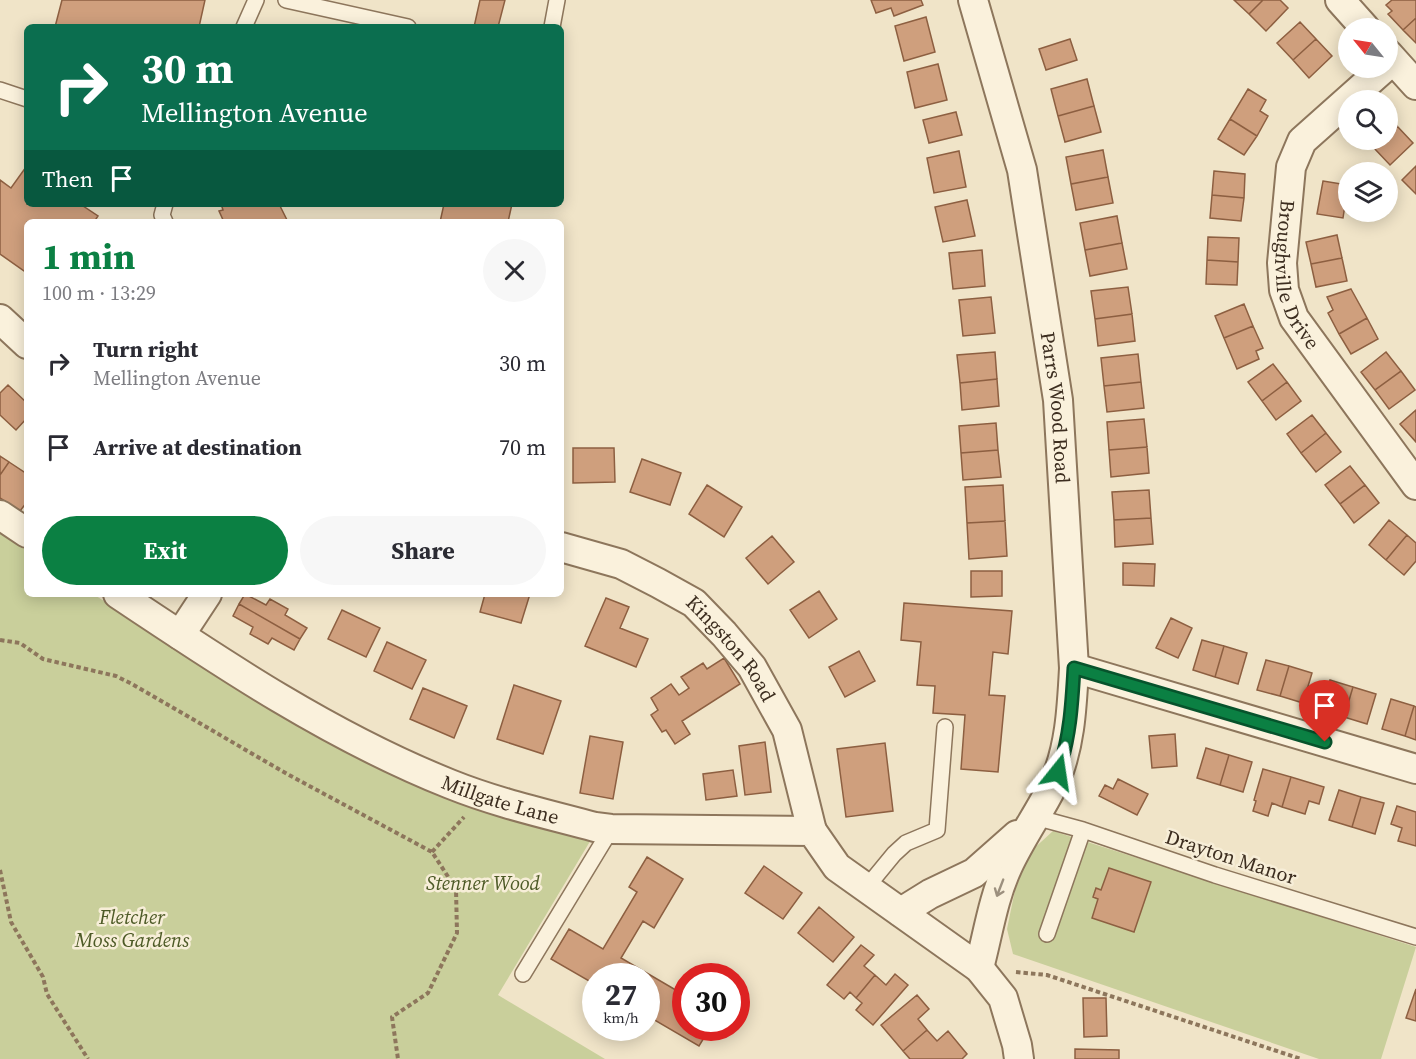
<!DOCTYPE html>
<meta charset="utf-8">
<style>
body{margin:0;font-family:"Source Serif 4",serif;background:#f7f7f7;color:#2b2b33;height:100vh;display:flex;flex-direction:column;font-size:22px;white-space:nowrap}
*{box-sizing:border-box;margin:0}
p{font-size:20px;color:#7c7c81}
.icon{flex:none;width:33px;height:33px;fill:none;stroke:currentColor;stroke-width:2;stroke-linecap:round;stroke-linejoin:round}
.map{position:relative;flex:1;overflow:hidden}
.panel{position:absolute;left:24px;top:219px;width:540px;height:378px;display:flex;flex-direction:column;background:#fff;border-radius:9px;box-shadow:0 3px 15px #0003}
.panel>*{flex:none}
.guide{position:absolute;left:24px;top:24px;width:540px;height:183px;border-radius:9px;box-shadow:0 3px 15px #0003;background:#0b6e4f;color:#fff;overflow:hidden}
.needle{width:39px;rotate:300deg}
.controls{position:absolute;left:1338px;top:18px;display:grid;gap:12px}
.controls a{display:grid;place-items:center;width:60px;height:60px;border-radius:50%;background:#fff;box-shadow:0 3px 15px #0003;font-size:30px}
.speed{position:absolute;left:582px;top:963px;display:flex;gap:12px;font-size:30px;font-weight:700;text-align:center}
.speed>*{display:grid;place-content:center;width:78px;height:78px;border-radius:50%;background:#fff;box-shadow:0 3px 15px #0003;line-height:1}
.speed small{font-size:15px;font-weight:400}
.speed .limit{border:9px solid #d22;background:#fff;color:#111}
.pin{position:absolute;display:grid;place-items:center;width:51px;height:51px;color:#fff;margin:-62px -26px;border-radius:50% 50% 50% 0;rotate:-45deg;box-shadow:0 0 6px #0007}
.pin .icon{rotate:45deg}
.me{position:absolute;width:66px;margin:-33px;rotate:15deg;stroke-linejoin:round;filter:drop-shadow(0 0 4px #0008)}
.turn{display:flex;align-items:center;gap:21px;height:126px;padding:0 18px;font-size:27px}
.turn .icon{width:78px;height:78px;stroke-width:2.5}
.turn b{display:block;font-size:42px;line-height:51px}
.then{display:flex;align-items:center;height:57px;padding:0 18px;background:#0003;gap:12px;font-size:22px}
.round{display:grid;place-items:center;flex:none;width:63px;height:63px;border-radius:32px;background:#f7f7f7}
.head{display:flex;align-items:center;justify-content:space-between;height:102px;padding:0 18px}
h1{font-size:36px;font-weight:700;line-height:45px;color:#0b8043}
.action{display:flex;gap:12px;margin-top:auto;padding:12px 18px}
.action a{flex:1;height:69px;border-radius:36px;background:#0b8043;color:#fff;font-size:24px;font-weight:700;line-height:69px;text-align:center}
.action a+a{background:#f7f7f7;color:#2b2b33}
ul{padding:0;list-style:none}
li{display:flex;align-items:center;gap:18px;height:84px;padding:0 18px}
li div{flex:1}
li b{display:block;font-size:22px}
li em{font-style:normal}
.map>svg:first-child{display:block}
</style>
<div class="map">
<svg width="1416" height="1059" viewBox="0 0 1416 1059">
<rect width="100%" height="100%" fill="#f0e4c8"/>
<path fill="#c9cf9b" d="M0 531 27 550V594H93L259 700 592 838 498 995 605 1059H0Z
M1053 831 1416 947 1381 1059H1319L1013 954 1007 929 1015 890 1030 852Z"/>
<path fill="#cf9f7d" stroke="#8d5f41" stroke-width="1.5" d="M62 0H205L199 27H55Z
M480 0H505L498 27H474Z
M871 0H921L923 5 894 16 891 8 876 13Z
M1234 0H1263L1249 14Z
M1263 0H1280L1288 8 1266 31 1249 14Z
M1392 0H1416V18L1403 30 1388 14 1392 11 1386 5Z
M926 17 935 52 904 61 895 26Z
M1416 18V43L1403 30Z
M1300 22 1316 39 1293 60 1277 43Z
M1070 39 1077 60 1046 70 1039 49Z
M1316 39 1332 56 1309 78 1293 60Z
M938 64 947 100 915 108 907 72Z
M1087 79 1094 106 1058 116 1051 89Z
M1248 89 1266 100 1260 111 1268 116 1257 136 1230 119Z
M1094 106 1101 132 1065 142 1058 116Z
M956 112 962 135 929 143 923 120Z
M1388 116 1397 126 1388 135Z
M1230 119 1257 136 1244 155 1218 139Z
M1397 126 1413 143 1390 165 1374 148 1383 140H1388V135Z
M1366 140H1383L1374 148Z
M1103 150 1108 177 1071 184 1066 157Z
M959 151 966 187 934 193 927 158Z
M1416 166V194L1402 180Z
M26 167 27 204H80L98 216 94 222H27V273L0 254V180L11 188Z
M1214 171 1245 174 1244 198 1212 195Z
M1108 177 1113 203 1076 210 1071 184Z
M1323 181 1348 185 1343 218 1317 214Z
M1212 195 1244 198 1241 221 1210 218Z
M967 200 975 236 943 242 935 207Z
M221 204H279L288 222H224L219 211 223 210Z
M444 204H512L508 222H440Z
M1117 216 1122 243 1085 250 1080 223Z
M1337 235 1342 258 1311 264 1306 242Z
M1208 237 1239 238 1238 262 1207 260Z
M1122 243 1127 269 1090 276 1085 250Z
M982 250 985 286 953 289 949 253Z
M1342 258 1347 281 1316 287 1311 264Z
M1207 260 1238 262 1237 285 1206 284Z
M1128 287 1132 314 1095 319 1091 291Z
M1351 289 1367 318 1339 334 1328 313 1333 310 1327 297Z
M991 297 995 333 963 336 959 300Z
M1244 304 1253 326 1224 338 1215 316Z
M1132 314 1135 341 1098 346 1095 319Z
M1367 318 1378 339 1351 354 1339 334Z
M1253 326 1263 348 1256 351 1259 359 1237 369 1224 338Z
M995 352 997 379 960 383 957 355Z
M1386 352 1401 371 1375 390 1361 372Z
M1138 354 1141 382 1104 386 1101 358Z
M1273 364 1287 382 1262 401 1248 382Z
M1401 371 1415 390 1389 409 1375 390Z
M997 379 999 406 962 410 960 383Z
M1141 382 1144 408 1107 412 1104 386Z
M1287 382 1301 401 1276 420 1262 401Z
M8 385 27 403V418L16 430 0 415V393Z
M1416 410V442L1400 424Z
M1312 415 1326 433 1301 453 1287 434Z
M1144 419 1147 447 1109 450 1107 422Z
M996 423 998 450 961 453 959 426Z
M1326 433 1341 452 1316 472 1301 453Z
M1147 447 1149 473 1111 477 1109 450Z
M573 448H614L615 482 573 483Z
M998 450 1001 477 963 480 961 453Z
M0 456 9 462 0 475Z
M642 459 681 473 670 505 630 492Z
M9 462 27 474V502L20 511 0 498V475Z
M1350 466 1365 485 1340 504 1325 485Z
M707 485 742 507 724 537 689 514Z
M1003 485 1005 521 967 523 965 487Z
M1365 485 1379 503 1354 523 1340 504Z
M1149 490 1151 518 1114 520 1112 492Z
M1151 518 1153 544 1115 547 1114 520Z
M1389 520 1407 535 1386 560 1369 545Z
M1005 521 1007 556 969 559 967 523Z
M1407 535 1416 543V561L1404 575 1386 560Z
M772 536 794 562 768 584 746 558Z
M1123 563 1155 564 1154 586 1123 585Z
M971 571H1002V596L971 597Z
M819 591 837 619 809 638 790 610Z
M245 594 266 605 270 599 288 609 285 615 307 628 300 639 239 604Z
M485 594H530L521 623 480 612Z
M606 598 629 607 620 628 648 639 636 667 585 646Z
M904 603 1012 611 1008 654 993 652 989 695 1005 696 998 772 961 769 965 715 933 713 935 686 917 685 921 642 901 640Z
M239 604 300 639 294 650 272 638 268 644 250 634 253 627 233 616Z
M342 610 380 628 366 657 328 639Z
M1171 618 1192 628 1178 658 1156 648Z
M1202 640 1224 646 1215 677 1193 670Z
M387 642 426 660 412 689 374 671Z
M1224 646 1247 653 1238 684 1215 677Z
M859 651 875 681 845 697 829 667Z
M724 658 740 684 682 721 690 734 675 744 666 730 662 732 651 715 658 710 651 698 671 684 679 695 689 688 681 677 703 663 707 669Z
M1266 660 1289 666 1280 696 1257 690Z
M1289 666 1312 673 1303 703 1280 696Z
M1330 680 1353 687 1344 717 1321 711Z
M514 685 561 701 543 754 497 739Z
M1353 687 1376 694 1367 724 1344 717Z
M423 688 467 706 454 738 410 719Z
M1391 699 1414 706 1405 736 1382 729Z
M1414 706 1416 707V740L1405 736Z
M1175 734 1177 766 1152 768 1149 736Z
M590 736 623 742 613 799 580 793Z
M765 742 771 792 745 795 739 746Z
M885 743 893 811 846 817 837 749Z
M1206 748 1229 755 1220 785 1197 778Z
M1229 755 1252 762 1243 792 1220 785Z
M1263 769 1291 777 1282 807 1272 803 1268 816 1253 811 1256 801 1254 800Z
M733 770 737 796 706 800 703 774Z
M1291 777 1324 787 1319 804 1309 801 1305 814 1282 807Z
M1118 779 1148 794 1137 815 1099 796 1105 785 1113 789Z
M1339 790 1361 797 1352 827 1329 820Z
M1361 797 1384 803 1375 834 1352 827Z
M1397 806 1416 812V846L1398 841 1402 828 1391 824Z
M647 857 683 879 654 928 643 921 621 958 686 996V1028H710L699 1046 646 1015V976H596V985L551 959 569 929 603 949 637 892 629 887Z
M764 866 802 893 783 919 745 893Z
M1109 868 1151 882 1134 932 1092 918 1098 899 1093 897 1096 888 1101 890Z
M819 907 854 937 833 962 798 933Z
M861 945 874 955 864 966 875 975 856 998 850 992 844 999 827 985Z
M895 974 908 985 873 1025 856 1010 862 1003 856 998 875 975 886 985Z
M1416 989V1021L1406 1018Z
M917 995 929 1009 918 1019 927 1030 903 1051 881 1025Z
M1083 998H1106L1107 1036 1084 1037Z
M927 1030 937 1041 948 1031 967 1054 962 1059H910L903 1051Z
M1075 1049 1119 1050V1059H1075Z"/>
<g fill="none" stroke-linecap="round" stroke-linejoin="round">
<g stroke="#8d765c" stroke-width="18">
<path id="lane" d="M286 0 408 27
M244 27 256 0
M552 27 557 0
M0 90 27 99
M165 204 162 215 165 222
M1035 817 1083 830 1215 875 1416 937
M866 888 894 854 906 843 937 830 945 727
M1047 934 1083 830
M523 974 611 829"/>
</g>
<g stroke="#8d765c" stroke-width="32">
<g id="street">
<path id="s1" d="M973 0 1022 170 1058 400 1074 668C1072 707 1070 750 1053 785 1039 813 1021 838 1008 866 993 898 988 934 979 968"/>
<path d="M1340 0 1365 28"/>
<path d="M1388 54 1416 85"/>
<path id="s2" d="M1384 68 1302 141 1291 167 1282 263 1284 290 1294 318 1416 485"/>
<path d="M0 319 27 344"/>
<path d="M0 515 27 533"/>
<path id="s3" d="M561 547 621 564 658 583 694 603 724 634 752 667 787 730 812 831"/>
<path id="s4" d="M118 594C224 665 332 737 450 784 497 803 547 814 595 827L611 829 812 831 837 867 979 968 1003 998 1017 1045 1019 1059"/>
<path d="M180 635 207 594"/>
<path d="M1074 668 1416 769"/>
<path d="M901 912 930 894 974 873 1017 835"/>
</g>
</g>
<path stroke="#8d765c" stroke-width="4" stroke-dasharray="4.5 3" stroke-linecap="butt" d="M0 640 20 643 43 659 116 676 132 684 289 775 432 852 456 889 457 933 428 993 392 1017 398 1059
M432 852 464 817
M0 870 11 922 43 977 47 994 88 1059
M1016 972 1047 975 1301 1059"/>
<use href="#lane" stroke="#faf1dc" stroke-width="15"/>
<use href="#street" stroke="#faf1dc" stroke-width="28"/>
</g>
<defs><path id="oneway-shaft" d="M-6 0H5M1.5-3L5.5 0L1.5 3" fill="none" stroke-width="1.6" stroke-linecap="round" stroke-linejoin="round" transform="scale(1.5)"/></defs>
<use stroke="#9c907e" href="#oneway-shaft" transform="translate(1000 888) rotate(111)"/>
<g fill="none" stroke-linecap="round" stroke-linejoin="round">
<g stroke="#07532c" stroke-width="15">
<path id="route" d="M1058 772C1070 739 1072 703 1074 668L1325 742"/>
</g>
<use href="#route" stroke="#0b8043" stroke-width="10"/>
</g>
<g text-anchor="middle" stroke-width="5" stroke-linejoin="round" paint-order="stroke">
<g font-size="20" fill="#3d2e20" stroke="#f7eed8">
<text dy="7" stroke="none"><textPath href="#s2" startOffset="249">Broughville Drive</textPath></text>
<text dy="7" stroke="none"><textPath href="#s1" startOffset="417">Parrs Wood Road</textPath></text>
<text dy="7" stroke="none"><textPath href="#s3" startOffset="204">Kingston Road</textPath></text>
<text dy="7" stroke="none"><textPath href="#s4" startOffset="436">Millgate Lane</textPath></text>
<text transform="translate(1231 857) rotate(18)" y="7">Drayton Manor</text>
</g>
<g font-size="20" font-style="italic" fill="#4d5a26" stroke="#f7eed8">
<text x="483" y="890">Stenner Wood</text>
<text x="132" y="924">Fletcher<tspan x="132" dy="23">Moss Gardens</tspan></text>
</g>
</g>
</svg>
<div class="controls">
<a><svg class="needle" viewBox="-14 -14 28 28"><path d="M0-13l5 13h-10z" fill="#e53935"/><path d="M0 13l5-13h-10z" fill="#7c7c81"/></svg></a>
<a><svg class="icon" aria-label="search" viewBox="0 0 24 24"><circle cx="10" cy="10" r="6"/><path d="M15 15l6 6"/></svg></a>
<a><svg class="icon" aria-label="layers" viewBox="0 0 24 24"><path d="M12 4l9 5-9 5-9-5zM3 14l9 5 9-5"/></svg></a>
</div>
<div class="speed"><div>27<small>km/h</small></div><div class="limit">30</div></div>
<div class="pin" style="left:1325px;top:742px;background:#d93025"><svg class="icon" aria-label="arrive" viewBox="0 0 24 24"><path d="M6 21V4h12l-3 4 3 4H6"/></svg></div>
<svg class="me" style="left:1058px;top:772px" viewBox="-20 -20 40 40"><path d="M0-17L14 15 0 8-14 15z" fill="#0b8043" stroke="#fff" stroke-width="4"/></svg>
<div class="guide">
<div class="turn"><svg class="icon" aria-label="right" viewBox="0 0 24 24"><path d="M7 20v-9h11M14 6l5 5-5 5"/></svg><div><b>30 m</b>Mellington Avenue</div></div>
<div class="then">Then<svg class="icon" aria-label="arrive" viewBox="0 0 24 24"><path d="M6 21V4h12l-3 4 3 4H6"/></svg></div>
</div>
<section class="panel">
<div class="head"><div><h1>1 min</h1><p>100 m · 13:29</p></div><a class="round"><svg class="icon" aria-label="close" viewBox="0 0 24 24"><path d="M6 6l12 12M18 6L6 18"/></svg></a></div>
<ul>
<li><svg class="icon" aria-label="right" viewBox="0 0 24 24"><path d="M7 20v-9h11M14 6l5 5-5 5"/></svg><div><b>Turn right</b><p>Mellington Avenue</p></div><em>30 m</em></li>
<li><svg class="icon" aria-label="arrive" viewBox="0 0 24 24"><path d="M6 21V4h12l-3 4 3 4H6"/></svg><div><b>Arrive at destination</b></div><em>70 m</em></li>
</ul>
<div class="action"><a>Exit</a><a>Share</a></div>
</section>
</div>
